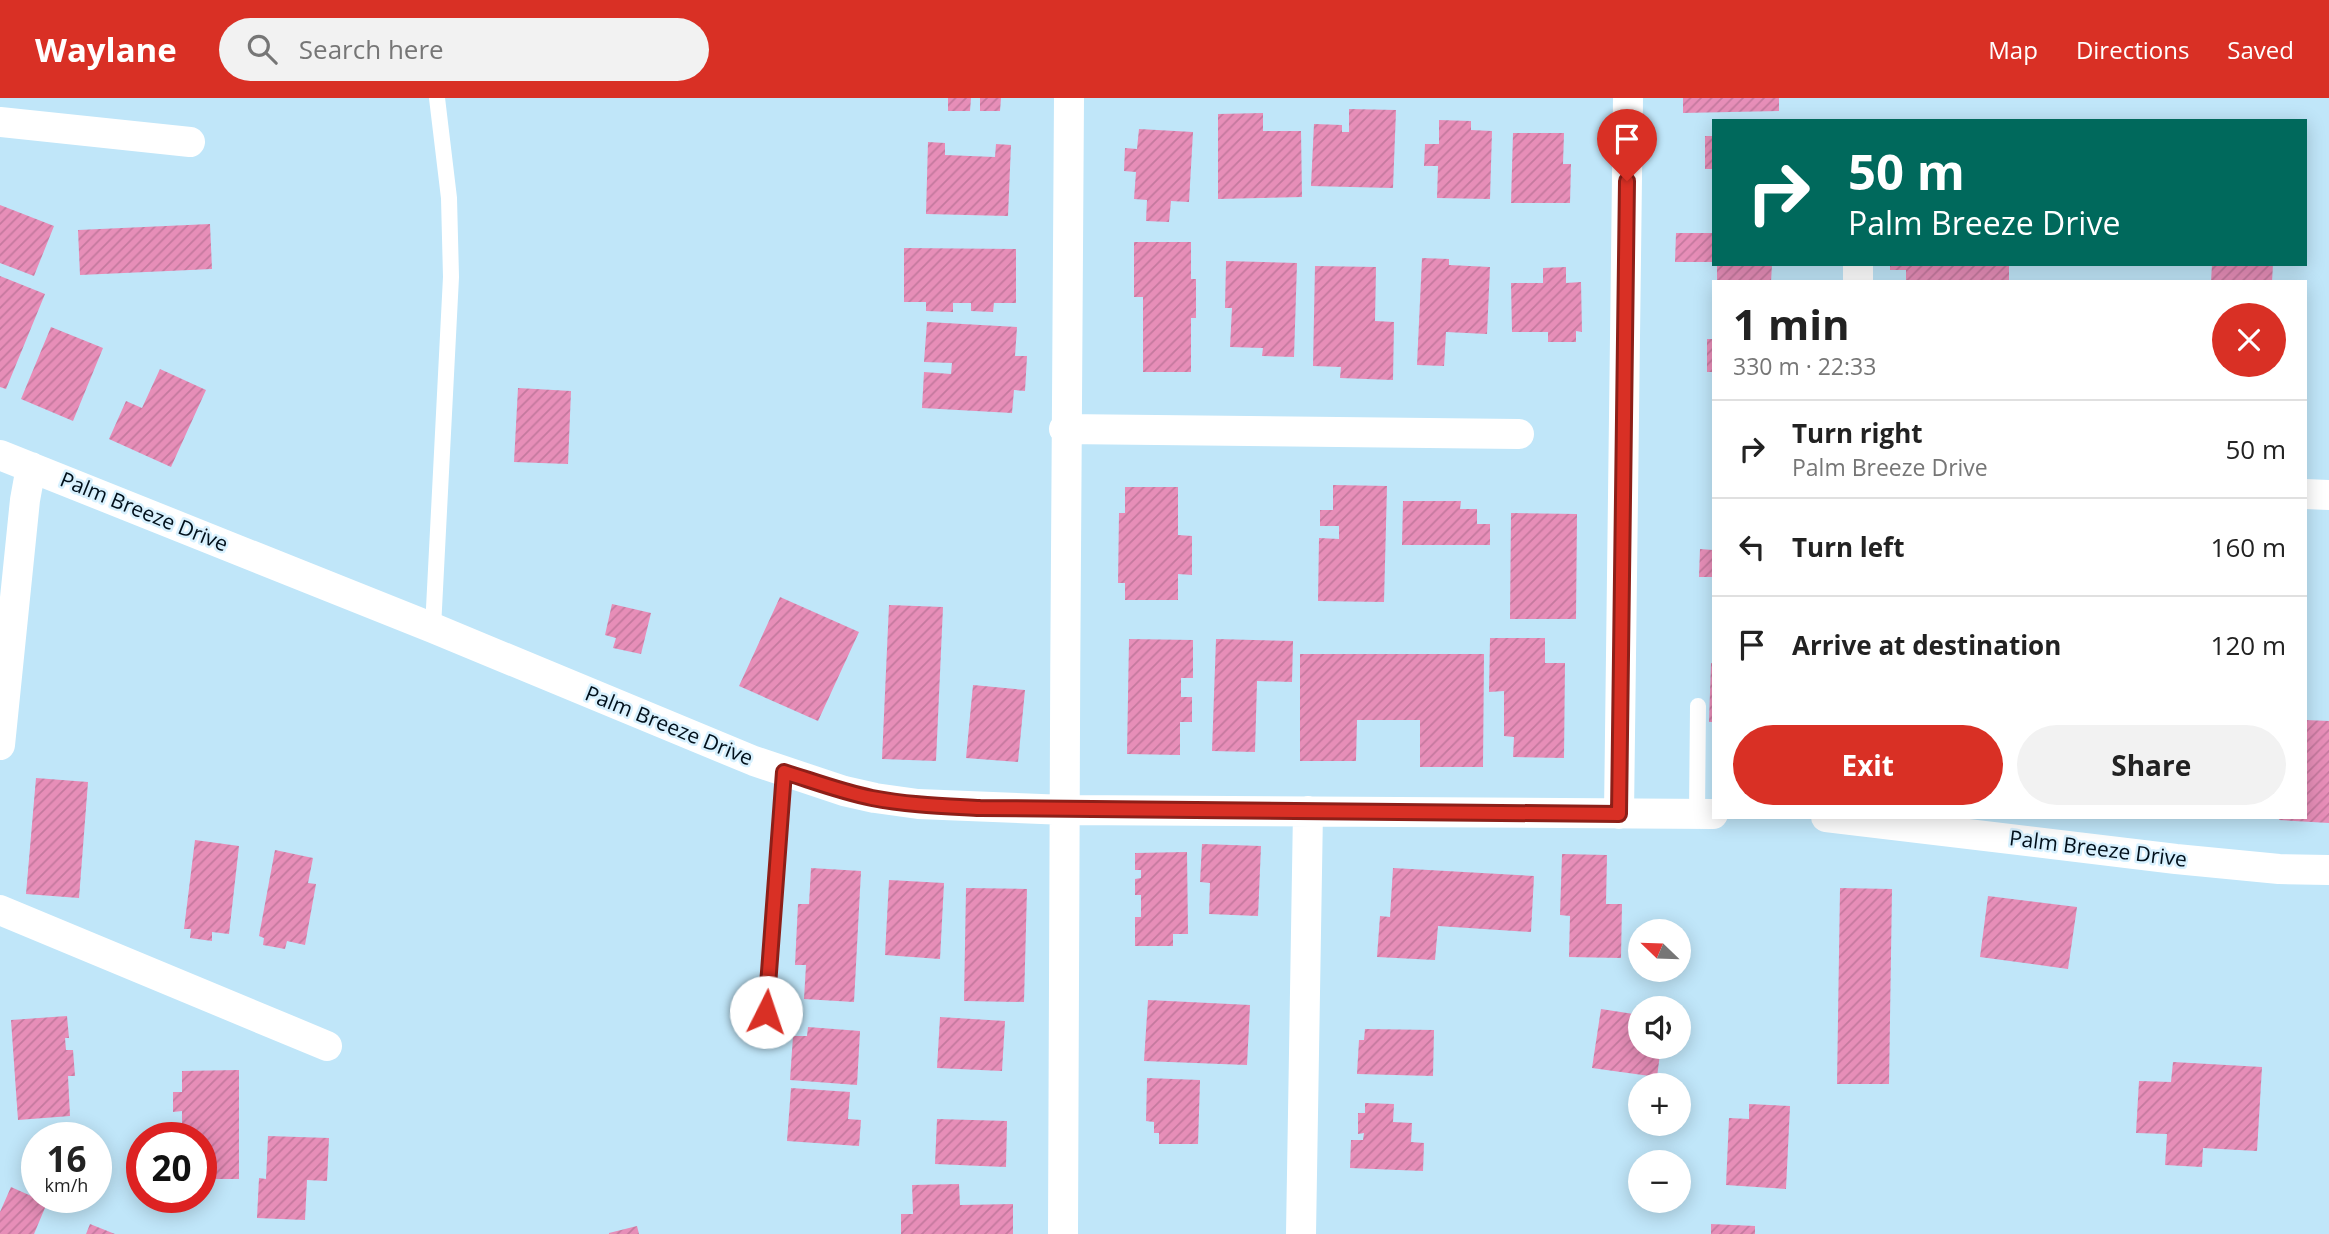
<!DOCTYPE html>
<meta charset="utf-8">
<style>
body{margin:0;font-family:"Open Sans",sans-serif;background:#f2f2f2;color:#222;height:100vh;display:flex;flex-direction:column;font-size:26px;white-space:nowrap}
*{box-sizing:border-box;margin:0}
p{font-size:23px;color:#767676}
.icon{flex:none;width:38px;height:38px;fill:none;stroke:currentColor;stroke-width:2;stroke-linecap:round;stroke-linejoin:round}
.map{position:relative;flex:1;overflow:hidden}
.details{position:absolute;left:1712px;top:182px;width:595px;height:539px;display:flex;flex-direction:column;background:#fff;border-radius:0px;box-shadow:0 4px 18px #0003}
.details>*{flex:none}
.banner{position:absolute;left:1712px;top:21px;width:595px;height:147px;border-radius:0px;box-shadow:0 4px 18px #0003;background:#00695c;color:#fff;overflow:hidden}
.needle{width:46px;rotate:293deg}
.controls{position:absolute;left:1628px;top:821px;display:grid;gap:14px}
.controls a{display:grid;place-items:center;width:63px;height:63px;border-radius:50%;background:#fff;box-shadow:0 4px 18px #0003;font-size:35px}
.speed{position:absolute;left:21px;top:1024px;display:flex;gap:14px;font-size:35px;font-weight:700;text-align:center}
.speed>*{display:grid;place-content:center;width:91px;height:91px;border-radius:50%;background:#fff;box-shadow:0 4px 18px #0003;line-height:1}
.speed small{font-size:18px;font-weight:400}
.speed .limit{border:10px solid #d22;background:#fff;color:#111}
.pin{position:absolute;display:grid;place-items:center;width:60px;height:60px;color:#fff;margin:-72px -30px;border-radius:50% 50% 50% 0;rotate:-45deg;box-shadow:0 0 7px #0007}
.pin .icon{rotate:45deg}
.me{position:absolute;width:77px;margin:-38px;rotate:4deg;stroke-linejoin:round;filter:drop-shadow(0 0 5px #0008)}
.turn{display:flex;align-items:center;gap:24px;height:147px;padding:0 21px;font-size:32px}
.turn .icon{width:91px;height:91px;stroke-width:2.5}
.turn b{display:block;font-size:49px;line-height:60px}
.round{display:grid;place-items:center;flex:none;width:74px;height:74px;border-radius:37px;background:#f2f2f2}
.summary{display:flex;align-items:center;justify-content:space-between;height:119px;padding:0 21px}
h1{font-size:42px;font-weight:700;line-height:52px}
.cta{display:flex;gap:14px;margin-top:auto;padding:14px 21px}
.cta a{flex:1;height:80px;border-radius:42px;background:#d93025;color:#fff;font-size:28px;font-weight:700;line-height:80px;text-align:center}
.cta a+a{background:#f2f2f2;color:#222}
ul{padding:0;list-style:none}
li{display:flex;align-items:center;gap:21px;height:98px;padding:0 21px;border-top:2px solid #e0e0e0}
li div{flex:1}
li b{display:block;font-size:26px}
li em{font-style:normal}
header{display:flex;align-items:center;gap:42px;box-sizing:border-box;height:98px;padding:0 35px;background:#d93025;color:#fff}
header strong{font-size:33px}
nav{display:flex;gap:38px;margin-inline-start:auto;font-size:24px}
.search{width:490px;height:63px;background:#f2f2f2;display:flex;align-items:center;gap:18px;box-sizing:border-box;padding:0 24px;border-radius:38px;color:#767676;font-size:26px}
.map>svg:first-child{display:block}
</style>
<header>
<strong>Waylane</strong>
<div class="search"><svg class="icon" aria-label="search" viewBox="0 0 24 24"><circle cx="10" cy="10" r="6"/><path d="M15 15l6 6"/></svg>Search here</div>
<nav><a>Map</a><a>Directions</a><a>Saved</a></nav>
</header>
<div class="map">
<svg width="2329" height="1136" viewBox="0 0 2329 1136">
<defs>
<pattern id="building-hatch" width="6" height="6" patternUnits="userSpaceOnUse" patternTransform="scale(1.75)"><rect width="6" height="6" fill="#e78eb8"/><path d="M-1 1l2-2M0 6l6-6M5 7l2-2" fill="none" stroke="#c4799e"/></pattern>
</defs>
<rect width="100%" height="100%" fill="#c0e6f9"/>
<path fill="url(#building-hatch)" d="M948 0H971L970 13H948Z
M980 0H1001L1000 13H980Z
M1683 0H1779V13L1683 15Z
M1349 11 1396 12 1393 90 1311 88 1314 26 1342 27V34H1349Z
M1263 15V33H1301L1302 99 1218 101V16Z
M1439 22 1471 23V32L1492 33 1490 101 1437 100 1438 68H1424L1425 46H1439Z
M1139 31 1193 34 1189 104 1171 103 1169 124 1146 123 1147 102 1134 101 1136 74 1124 73 1125 50 1137 51Z
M1513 35H1564L1563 66H1571L1570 105H1511Z
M1705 38H1713V71H1705Z
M928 44 945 45V57L995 59 996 46 1011 47 1008 118 926 116Z
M0 107 54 128 34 178 0 165Z
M210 126 212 171 80 177 78 132Z
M1676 135H1713V164H1675Z
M1134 144H1191V181H1196V220H1191V274H1143V199H1134Z
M904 150 1016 151V205H994L993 214 971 213V205H953V214L926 213V204H904Z
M1422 160 1449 161V167L1490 169 1487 236 1446 234 1444 268 1417 267Z
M1226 163 1297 165 1294 259 1262 258 1263 250 1230 249 1232 210H1225Z
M1717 166H1772L1771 184H1717Z
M1890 166H2009V184H1906V172H1890Z
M2212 166H2273L2272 184H2211Z
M1315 168 1376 169 1375 223 1394 224 1393 282 1340 280 1341 269 1313 268Z
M1566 169V185L1581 184 1582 234 1576 233V244H1548V234H1512L1511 185H1543V170Z
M0 178 45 196 6 291 0 289Z
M927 224 1017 229 1015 258H1027L1025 293 1014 292 1012 315 922 310 924 274 951 276 952 265 924 264Z
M51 229 103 250 73 323 21 301Z
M1707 241H1713V274H1707Z
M160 271 206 292 171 369 109 341 126 303 142 310Z
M518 290 571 293 568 366 514 364Z
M1333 387 1387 388 1384 504 1318 503 1319 440 1339 441V428H1320V412H1333Z
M1125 389H1178V437L1192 438V477L1178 476V502H1125V485H1118L1119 415H1125Z
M1403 403H1461L1460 411H1477V426H1490V447H1402Z
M1511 415 1577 416 1576 521H1510Z
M1700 451 1713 452V479H1699Z
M780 499 859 534 818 623 739 588Z
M612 506 651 515 641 556 613 550 616 540 605 537Z
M889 507 943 509 936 663 882 661Z
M1490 540H1545V565H1565L1564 660 1513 659 1514 639 1504 638V593L1489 594Z
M1129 541 1193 542V580H1181V599H1192V624H1180V657L1127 656Z
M1216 541 1293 543 1292 584 1257 583 1255 654 1212 653Z
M1300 556H1484L1483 669H1420V622H1357L1356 663H1300Z
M1711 565H1713V624H1709Z
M973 587 1025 592 1018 664 966 660Z
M2305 622 2329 623V725L2279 722 2280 719H2305Z
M36 680 88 684 79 800 26 796Z
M195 742 239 748 229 836 212 834V843L190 840 191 831H184Z
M1202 746 1261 748 1258 818 1209 816 1210 785 1200 784Z
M275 752 313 760 308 785 316 786 305 847 287 843 285 851 263 847 264 840 259 838Z
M1187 754 1188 836H1173V848H1135V819H1141V797H1135V781L1141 780V772H1135V755Z
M1562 756 1607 757 1606 806H1622L1621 860 1569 859 1570 818 1560 817Z
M811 770 861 773 854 904 804 901 806 867H795L798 806H809Z
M1393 770 1534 778 1531 834 1438 828 1435 862 1377 859 1380 818 1390 819Z
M889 782 944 785 940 861 885 857Z
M966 790 1027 791 1024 904 964 903Z
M1840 790 1892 791 1889 986H1837Z
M1988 798 2077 809 2068 871 1980 859Z
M1148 902 1250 907 1247 967 1144 963Z
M1601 911 1640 917V948H1661L1657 979 1592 970Z
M67 918 69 940H65L66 952H73L75 978H68L70 1018 18 1022 11 922Z
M940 919 1005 923 1002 973 937 970Z
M808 929 860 933 857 987 790 982 793 938H807Z
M1365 931 1434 932 1433 978 1357 976 1359 942H1364Z
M2173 964 2262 969 2257 1053 2203 1050 2202 1069 2165 1067 2167 1036 2136 1035 2139 983 2171 984Z
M239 972V1081H201V1040H182V1013L173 1014V994H182V973Z
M1147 980 1200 982 1198 1046H1159V1035H1154V1024L1146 1023Z
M791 990 850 994 848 1021 861 1022 859 1048 787 1043Z
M1365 1005 1394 1006 1393 1024 1412 1025 1411 1044 1424 1045 1423 1073 1350 1070 1351 1042H1363L1364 1035 1358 1036V1015H1365Z
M1749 1006 1790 1008 1786 1091 1726 1087 1729 1020 1749 1021Z
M937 1021 1007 1023 1006 1069 935 1066Z
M268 1038 329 1040 327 1083 307 1082 305 1122 257 1120 259 1080 266 1081Z
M959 1086 960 1107 1013 1106V1136H901V1116H913L912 1087Z
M11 1089 47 1105 34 1136H0V1114Z
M90 1126 115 1136H86Z
M1711 1126 1755 1128V1136H1711Z
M637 1128 639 1136H609V1135Z"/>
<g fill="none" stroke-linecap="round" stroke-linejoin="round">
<path stroke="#fff" stroke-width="16" d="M433 530 451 179 449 100 437 0
M1697 716 1698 608
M766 914 784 674"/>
<path stroke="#fff" stroke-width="30" d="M0 24 190 44
M1858 184V166
M1064 331 1519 336
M0 357 433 530 754 663 844 693 875 700 918 706 1066 712 1713 716
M2305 396 2329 397
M0 647 25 402 31 369
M1619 716 1628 0
M1826 719 2176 761 2279 771 2329 772
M0 812 327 948
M1063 1136C1066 757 1064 379 1069 0
M1301 1136 1308 713"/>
</g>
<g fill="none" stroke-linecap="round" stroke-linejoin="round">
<g stroke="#8d1f18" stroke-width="18">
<path id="route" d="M766 914 784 674C813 683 842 694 872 700 908 707 944 708 980 710L1619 716 1627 83"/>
</g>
<use href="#route" stroke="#d93025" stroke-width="12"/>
</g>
<g text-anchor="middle" stroke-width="5" stroke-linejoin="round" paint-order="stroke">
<g font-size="21" fill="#000f1a" stroke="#d8f1fe">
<text transform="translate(144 414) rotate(22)" y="7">Palm Breeze Drive</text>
<text transform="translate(669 628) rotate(22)" y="7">Palm Breeze Drive</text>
<text transform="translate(2098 751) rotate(7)" y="7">Palm Breeze Drive</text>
</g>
</g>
</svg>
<div class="controls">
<a><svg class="needle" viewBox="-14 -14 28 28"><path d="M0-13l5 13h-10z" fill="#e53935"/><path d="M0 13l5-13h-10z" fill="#767676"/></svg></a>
<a><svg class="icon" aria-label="sound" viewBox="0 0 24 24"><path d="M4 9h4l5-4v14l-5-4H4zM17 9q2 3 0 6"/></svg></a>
<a>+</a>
<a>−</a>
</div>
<div class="speed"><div>16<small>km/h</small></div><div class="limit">20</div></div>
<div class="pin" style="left:1627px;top:83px;background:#d93025"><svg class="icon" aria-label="arrive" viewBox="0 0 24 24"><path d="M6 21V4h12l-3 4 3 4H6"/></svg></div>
<svg class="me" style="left:766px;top:914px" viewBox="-20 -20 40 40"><circle r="19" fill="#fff"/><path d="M0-13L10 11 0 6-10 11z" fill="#d93025"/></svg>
<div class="banner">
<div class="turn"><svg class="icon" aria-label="right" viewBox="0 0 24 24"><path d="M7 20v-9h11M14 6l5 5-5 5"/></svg><div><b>50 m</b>Palm Breeze Drive</div></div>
</div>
<section class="details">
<div class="summary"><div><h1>1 min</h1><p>330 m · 22:33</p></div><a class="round" style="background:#d93025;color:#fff"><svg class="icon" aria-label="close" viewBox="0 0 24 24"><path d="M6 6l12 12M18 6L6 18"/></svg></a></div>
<ul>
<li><svg class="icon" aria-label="right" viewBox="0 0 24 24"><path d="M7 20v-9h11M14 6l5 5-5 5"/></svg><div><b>Turn right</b><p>Palm Breeze Drive</p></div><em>50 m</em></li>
<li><svg class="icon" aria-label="left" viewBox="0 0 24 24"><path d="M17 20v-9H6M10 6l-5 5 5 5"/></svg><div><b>Turn left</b></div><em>160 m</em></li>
<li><svg class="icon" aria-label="arrive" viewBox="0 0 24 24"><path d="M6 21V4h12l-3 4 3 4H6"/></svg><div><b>Arrive at destination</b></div><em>120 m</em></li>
</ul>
<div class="cta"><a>Exit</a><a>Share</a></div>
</section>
</div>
